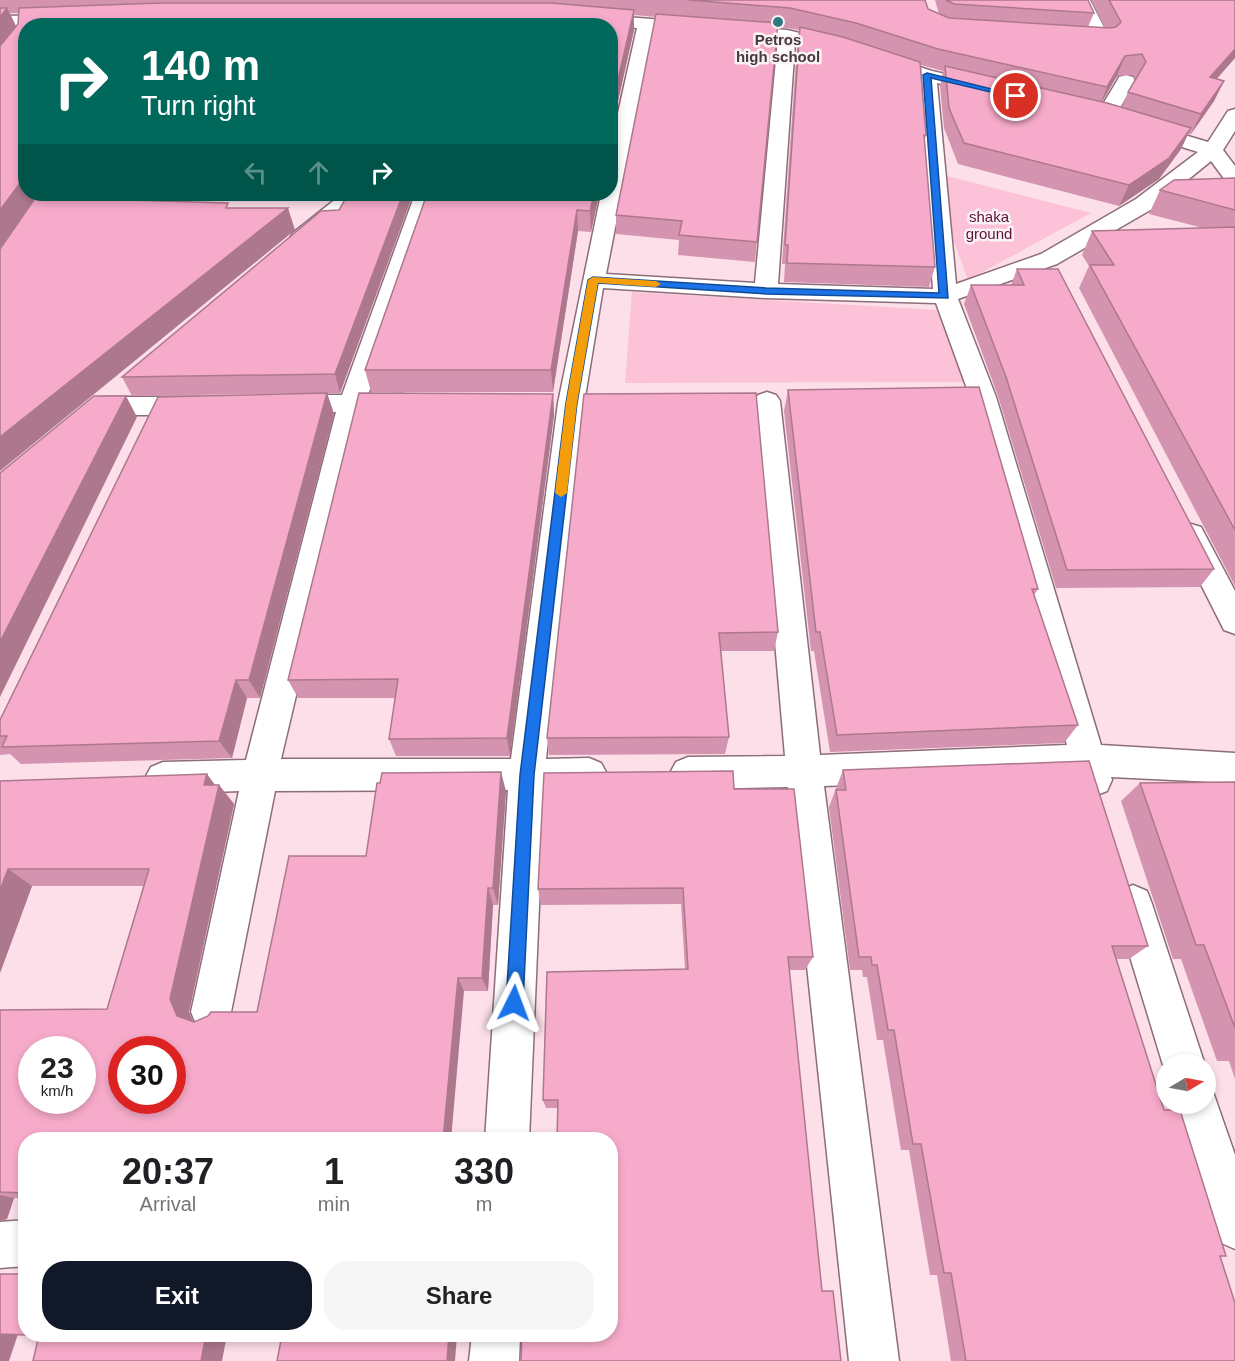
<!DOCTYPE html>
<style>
body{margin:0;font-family:Helvetica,sans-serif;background:#f6f6f6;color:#202124;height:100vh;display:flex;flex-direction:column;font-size:22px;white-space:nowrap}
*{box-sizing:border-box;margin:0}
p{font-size:20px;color:#757577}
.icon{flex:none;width:33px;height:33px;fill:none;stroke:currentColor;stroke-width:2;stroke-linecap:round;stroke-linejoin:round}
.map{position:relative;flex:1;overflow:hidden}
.drawer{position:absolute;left:18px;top:1132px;width:600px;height:210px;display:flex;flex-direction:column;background:#fff;border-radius:24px;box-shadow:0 3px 9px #0003}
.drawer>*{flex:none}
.hud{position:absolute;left:18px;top:18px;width:600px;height:183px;border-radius:24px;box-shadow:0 3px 9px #0003;background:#00695c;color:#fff;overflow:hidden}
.needle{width:39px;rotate:80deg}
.fabs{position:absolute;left:1156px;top:1054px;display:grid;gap:12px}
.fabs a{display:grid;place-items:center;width:60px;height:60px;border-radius:50%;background:#fff;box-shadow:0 3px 9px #0003;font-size:30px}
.speed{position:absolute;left:18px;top:1036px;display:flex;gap:12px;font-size:30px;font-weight:700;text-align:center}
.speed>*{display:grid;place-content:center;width:78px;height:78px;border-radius:50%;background:#fff;box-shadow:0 3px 9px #0003;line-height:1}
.speed small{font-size:15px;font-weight:400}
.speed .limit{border:9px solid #d22;background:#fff;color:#111}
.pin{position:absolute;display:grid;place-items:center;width:51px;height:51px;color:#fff;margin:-26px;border:3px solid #fff;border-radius:50%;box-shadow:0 2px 6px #0007}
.me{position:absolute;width:66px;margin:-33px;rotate:3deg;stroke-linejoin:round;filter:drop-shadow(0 0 4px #0008)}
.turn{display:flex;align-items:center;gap:21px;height:126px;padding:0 24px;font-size:27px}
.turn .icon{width:78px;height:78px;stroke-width:2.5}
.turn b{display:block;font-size:42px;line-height:51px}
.lanes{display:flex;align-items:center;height:57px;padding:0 24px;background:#0003;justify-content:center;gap:30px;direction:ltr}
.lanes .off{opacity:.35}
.eta{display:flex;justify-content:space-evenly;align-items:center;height:102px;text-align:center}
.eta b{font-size:36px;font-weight:800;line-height:42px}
.primary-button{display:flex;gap:12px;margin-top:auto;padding:12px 24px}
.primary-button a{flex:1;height:69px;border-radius:24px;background:#111827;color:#fff;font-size:24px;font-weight:800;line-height:69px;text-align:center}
.primary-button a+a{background:#f6f6f6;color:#202124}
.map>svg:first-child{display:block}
</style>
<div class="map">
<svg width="1235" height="1361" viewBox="0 0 1235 1361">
<rect width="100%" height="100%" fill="#fcdfe9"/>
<path fill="#fbc2d8" d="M928 171 1091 213 968 280Z
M632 292 938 310 964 382 625 383Z"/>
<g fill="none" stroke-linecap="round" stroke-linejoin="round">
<g stroke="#8c6d79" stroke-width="3">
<path id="minor" d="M1074 0H1090L1111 41 1108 45 1102 46 1068 43 1065 39 1068 35H1090Z
M590 14 787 30 852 45 932 71 993 85 995 89 993 93 986 95 937 83 956 284 1041 254 1136 199 1198 152 1134 132 1131 128 1134 124 1141 122 1208 142 1228 111 1235 109V131L1223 150 1235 166V186L1228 184 1211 161 1152 209 1057 264 958 299 996 397 1101 745 1235 753V783L1111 777 1112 780 1107 791 1094 796 1081 791 1075 776 824 786 899 1361H849L788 787 688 789 676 784 670 773 676 762 688 757 785 756 754 401 758 395 767 392 776 395 780 401 820 755 1067 745 970 397 936 303 766 298 603 288 584 403 546 759 589 758 601 763 607 774 601 785 589 790H544L529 1140H485L508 790 275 791 231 1012 225 1026 211 1032 197 1026 191 1012 239 791 163 794 151 789 145 778 151 767 163 762 246 760 336 412 286 413 277 410 273 404 277 398 286 395H342L415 194H436L368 395 403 394 412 397 416 403 412 409 403 412H363L281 759H511L558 403 601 194H610V149L637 28 584 23 581 19 584 15ZM654 29 778 39 755 283 606 274ZM795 42 840 53 918 78 933 289 778 284Z
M64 15 70 16 73 20 70 24 0 26V16Z
M1126 75 1133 77 1135 81 1115 117 1112 121H1098L1095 117 1117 81 1119 77Z
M342 194H365L309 243 301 245 293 243 290 238 293 233Z
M101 397H199L208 400 212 406 208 412 199 415H101L92 412 88 406 92 400Z
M1191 524 1201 527 1235 591V634L1224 630 1176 535 1181 527Z
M1133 885 1147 891 1152 904 1205 1065H1167V1075L1163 1065 1114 904 1119 891Z
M1206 1086 1212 1089 1235 1155V1249L1219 1242 1212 1226 1175 1104H1206Z
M26 1220V1266L0 1268V1222Z
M472 1335H520L519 1361H469Z"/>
</g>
<use href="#minor" fill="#fff" fill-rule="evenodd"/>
</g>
<path fill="#d493ae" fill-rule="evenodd" d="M0 0H925L928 9 939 14 935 0H1088L1094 13 1088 27 1105 28 1091 0H1235V58L1216 79 1224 81 1214 101 1191 134H1188L1181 149 1159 179 1119 206 958 164 944 128 940 86 943 71 921 65 926 135 924 143 935 267 929 287 784 282 785 264H782L797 45 799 30 787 28 777 27 755 262 678 255 679 240 616 234V215L656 17 634 15V30L610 136V26H26V194H71V198L229 208 295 230 23 216 0 248ZM10 13H19L18 24 16 27ZM1133 75 1135 79 1128 92 1122 107 1102 101 1117 76Z
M1235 178V586L1079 288 1089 266 1082 255 1092 231 1203 228 1149 214 1160 190Z
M348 194H413L340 393H327L334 414 260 698H247L232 758 21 764 10 754 0 755V720L317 393 132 396 122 377 339 210Z
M427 194H599L591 232 578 231 553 392H371L365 370Z
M1017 269 1214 569 1200 587 1056 588 998 396 964 304 971 285H1011Z
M788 390 1038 589 1034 595 1078 725 1064 743 830 752 814 651H811L784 411Z
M553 394 554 415 510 756H396L389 739 396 698H298L288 680Z
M584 394 778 632 774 651H721L729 737 725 754 549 755 547 738Z
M843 770 1148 946 1129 959H1116L1164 1110 1220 1256 1235 1361H951L937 1275H930L909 1150H901L883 1040H877L867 977H863L862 970H850L829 807Z
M0 781 219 785 234 804 189 1012 194 1022 257 1012 366 856 506 791 498 905H493L488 991H464L26 1140V1198H14L7 1219 0 1221V1010L107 1009 144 886H32L0 973Z
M1235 781V1079L1229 1061H1217L1181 959H1173L1121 801 1140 783 1233 782Z
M734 789 813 957 805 970H790L610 1335 557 1108H546L543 1100 685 969 681 904 541 905 538 889Z"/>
<path fill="#ad788d" d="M7 8 17 28 0 48V17Z
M634 10V30L610 136V115Z
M1235 49V58L1200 98 1210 77Z
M1125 56 1117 76 1099 107 1107 87Z
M1224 81 1214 101 1191 134 1201 114Z
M1191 128 1181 149 1159 179 1119 206 1129 185Z
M26 175V194H39L0 248V210Z
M60 194H71V219L60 198Z
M403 194H413L340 393 335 374Z
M594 194H599L591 232 590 211Z
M288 208 295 230 0 471V437Z
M577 210 578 231 553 392 551 370Z
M327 393 334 414 260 698 249 680Z
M553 394 554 415 510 756 507 738Z
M126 396 137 417 0 697V642Z
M236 680 247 698 232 758 219 741Z
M501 772 506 791 498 905 493 888Z
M207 774 218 789 219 785 234 804 189 1012 196 1028 177 1016 170 999 204 785Z
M8 869 32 886 0 973V890Z
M488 888 493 905 488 991 482 978Z
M458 978 464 991 451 1140H443Z
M0 1195 14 1198 7 1219 0 1221Z
M0 1316H24L9 1361H0Z
M206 1335H227L222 1361H201Z
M449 1335H457L455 1361H447Z"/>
<path fill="#f7abca" stroke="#ad788d" stroke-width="1.5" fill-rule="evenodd" d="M689 0H925L928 9 949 18 1110 28 1116 27 1121 22 1109 0H1235V49L1210 77 1224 81 1201 114 1128 92 1146 62 1142 54 1125 56 1107 87 938 49 856 23 790 8Z
M946 0H1088L1094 13 954 4Z
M161 3H551L634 10 610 115V26H26V175L0 210V46L18 24 19 8Z
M0 8H7L0 17Z
M656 14 778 23 757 242 679 235 682 221 616 215Z
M800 27 843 37 920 62 926 135H924L935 267 787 263 788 245H785Z
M945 66 1107 103 1191 128 1169 158 1129 185 964 143 949 108Z
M1235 178V210L1160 190 1174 180Z
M38 194H60V198L228 203 226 208H288L0 437V249Z
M348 194H403L335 374 122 377 321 211 339 210Z
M427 194H594L590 211 577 210 551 370H365Z
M1235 227V530L1090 265H1114L1092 231Z
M1017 269H1058L1214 569 1067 570 1006 377 971 285H1024Z
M979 387 1038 589H1032L1078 725 837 735 820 632H816L788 390Z
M327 393 249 680H236L219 741 2 747 7 736H0V720L158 397Z
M359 393 553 394 507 738 389 739 398 679 288 680Z
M756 393 778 632 719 633 729 737 547 738 584 394Z
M94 396H126L0 642V473Z
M1089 761 1148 946H1112L1164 1110H1180L1226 1256H1220L1235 1303V1361H966L951 1273H944L921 1144H913L894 1030H888L877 965H872L871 957H859L836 790H846L843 770Z
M733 771 734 789H794L813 957H788L822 1291H833L841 1361H521L522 1335H610V1140H557L558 1100H543L547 972 688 969 683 888 538 889 544 773Z
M501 772 493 888H488L482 978H458L443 1140H26V1193L0 1192V1010L107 1009 149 869H8L0 890V781L207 774 204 785H219L170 999 177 1016 194 1022 208 1016 211 1012H257L289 856H366L377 783H380L382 773ZM32 1050H82V1101H32ZM122 1050H172V1101H122Z
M1235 782V1028L1204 945H1196L1140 783Z
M0 1274H26V1335L0 1334Z
M27 1335H206L201 1361H33L39 1335Z
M282 1335H449L447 1361H277Z"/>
<path fill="#1a73e8" stroke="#114b97" stroke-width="1.5" d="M927 73 1020 96 1016 98 931 78 948 298 766 294 598 283 577 403 534 775 523 1003 520 1009 514 1011 508 1009 506 1003 520 775 566 403 588 280 593 277 766 288 939 293 923 75Z"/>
<path fill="#f59e0b" d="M593 277 656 281 661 284 656 287 598 283 577 403 567 493 561 497 555 493 566 403 588 280Z"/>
<circle fill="#307980" stroke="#faf3f5" stroke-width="2" cx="778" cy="22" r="6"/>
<g text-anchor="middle" stroke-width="5" stroke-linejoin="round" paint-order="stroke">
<g font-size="15" font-weight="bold" fill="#47393e" stroke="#faf3f5">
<text x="778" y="45">Petros<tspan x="778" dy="17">high school</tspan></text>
</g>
<g font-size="15" fill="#600f3b" stroke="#faf3f5">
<text x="989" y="222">shaka<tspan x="989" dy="17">ground</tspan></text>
</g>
</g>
</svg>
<div class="fabs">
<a><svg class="needle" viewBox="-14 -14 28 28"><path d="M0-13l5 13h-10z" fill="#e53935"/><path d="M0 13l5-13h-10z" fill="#757577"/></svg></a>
</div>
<div class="speed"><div>23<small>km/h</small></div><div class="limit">30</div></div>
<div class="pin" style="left:1016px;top:96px;background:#d93025"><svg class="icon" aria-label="arrive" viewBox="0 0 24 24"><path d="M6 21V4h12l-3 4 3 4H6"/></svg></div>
<svg class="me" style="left:514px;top:1003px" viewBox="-20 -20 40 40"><path d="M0-17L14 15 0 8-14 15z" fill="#1a73e8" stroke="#fff" stroke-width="4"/></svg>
<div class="hud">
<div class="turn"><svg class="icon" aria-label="right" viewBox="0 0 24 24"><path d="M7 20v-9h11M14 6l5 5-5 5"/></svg><div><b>140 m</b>Turn right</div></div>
<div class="lanes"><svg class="icon off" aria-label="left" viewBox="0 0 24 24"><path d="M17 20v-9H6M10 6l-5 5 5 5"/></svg><svg class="icon off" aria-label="ahead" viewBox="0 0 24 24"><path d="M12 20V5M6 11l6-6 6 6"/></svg><svg class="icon" aria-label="right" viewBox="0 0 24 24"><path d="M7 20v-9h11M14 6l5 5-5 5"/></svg></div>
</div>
<section class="drawer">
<div class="eta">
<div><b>20:37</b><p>Arrival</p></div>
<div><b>1</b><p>min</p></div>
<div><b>330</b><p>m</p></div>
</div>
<div class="primary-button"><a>Exit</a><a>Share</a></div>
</section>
</div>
